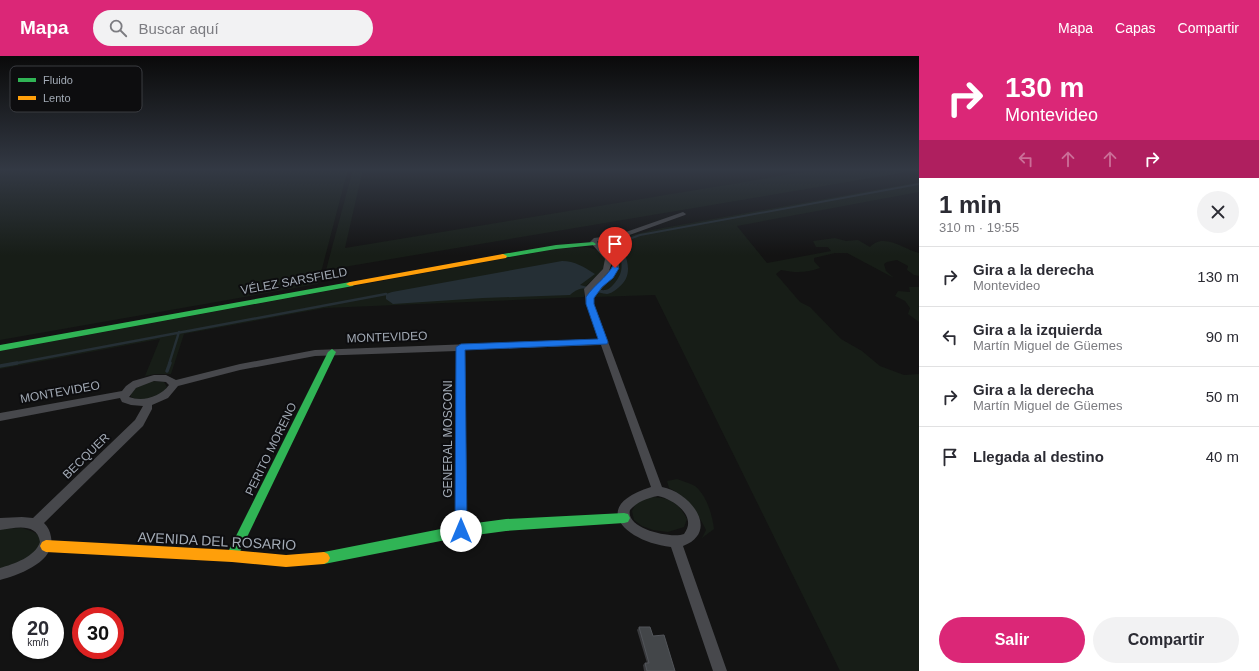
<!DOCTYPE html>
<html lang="es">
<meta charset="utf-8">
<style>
body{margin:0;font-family:Arial,sans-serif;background:#f2f2f3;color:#2b2b33;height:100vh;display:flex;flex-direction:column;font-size:15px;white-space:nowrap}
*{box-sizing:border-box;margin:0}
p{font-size:13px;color:#7c7c81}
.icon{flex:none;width:22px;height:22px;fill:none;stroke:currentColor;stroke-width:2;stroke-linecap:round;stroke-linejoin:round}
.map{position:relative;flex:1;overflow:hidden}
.drawer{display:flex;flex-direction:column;background:#fff;width:340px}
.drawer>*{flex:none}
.top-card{background:#db2777;color:#fff;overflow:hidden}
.speed{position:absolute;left:12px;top:551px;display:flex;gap:8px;font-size:20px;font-weight:700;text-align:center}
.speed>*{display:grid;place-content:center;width:52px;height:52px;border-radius:50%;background:#fff;box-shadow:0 1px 3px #0004;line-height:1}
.speed small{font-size:10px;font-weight:400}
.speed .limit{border:6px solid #d22;background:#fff;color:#111}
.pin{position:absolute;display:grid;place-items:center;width:34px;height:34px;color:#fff;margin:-41px -17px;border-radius:50% 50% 50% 0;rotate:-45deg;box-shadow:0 0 4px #0007}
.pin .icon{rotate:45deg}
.me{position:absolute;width:44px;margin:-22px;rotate:0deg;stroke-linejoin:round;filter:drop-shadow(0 0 3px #0008)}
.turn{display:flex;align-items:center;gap:14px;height:84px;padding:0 20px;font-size:18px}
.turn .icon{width:52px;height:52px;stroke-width:2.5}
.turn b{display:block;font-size:28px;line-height:34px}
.lanes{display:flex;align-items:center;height:38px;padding:0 20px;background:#0003;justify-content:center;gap:20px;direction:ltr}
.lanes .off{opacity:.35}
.round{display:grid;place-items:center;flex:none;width:42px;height:42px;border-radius:21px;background:#f2f2f3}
.head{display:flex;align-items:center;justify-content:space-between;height:68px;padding:0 20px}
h1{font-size:24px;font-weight:800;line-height:30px}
.primary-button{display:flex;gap:8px;margin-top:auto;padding:8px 20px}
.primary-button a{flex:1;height:46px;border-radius:24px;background:#db2777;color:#fff;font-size:16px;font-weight:800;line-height:46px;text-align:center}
.primary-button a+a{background:#f2f2f3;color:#2b2b33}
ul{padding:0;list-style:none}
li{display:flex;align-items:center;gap:12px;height:60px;padding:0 20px;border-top:1px solid #e1e1e2}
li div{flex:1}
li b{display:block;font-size:15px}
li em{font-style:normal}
header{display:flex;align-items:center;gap:24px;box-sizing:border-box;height:56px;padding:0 20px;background:#db2777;color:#fff}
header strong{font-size:19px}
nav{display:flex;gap:22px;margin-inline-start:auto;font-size:14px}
.search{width:280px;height:36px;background:#f2f2f3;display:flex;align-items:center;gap:10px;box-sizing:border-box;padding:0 14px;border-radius:22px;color:#7c7c81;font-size:15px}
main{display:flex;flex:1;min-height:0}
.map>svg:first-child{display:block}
</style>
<header>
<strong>Mapa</strong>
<div class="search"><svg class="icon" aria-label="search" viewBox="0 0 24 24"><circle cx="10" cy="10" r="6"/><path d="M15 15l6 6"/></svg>Buscar aquí</div>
<nav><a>Mapa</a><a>Capas</a><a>Compartir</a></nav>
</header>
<main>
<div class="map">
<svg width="919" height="615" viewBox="0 0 919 615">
<rect width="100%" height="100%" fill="#131313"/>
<path fill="#171d17" d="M0 113H348L318 228 0 284Z
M353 113H363L345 192 823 113 919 114 326 214Z
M919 126V136L737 170 767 207 831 195 828 191H816L813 185 835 182 846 185 858 184 870 191C884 176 905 194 919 197V220L914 219 907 214 908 210 897 204 887 206 884 208 886 215 894 222 847 197H835L814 202V205L820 212C807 217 795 217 781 214L776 218 800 246 810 251 841 283 862 295 880 310 904 319 919 318V615H840L655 239 595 241C599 233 616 220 616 214 617 207 613 197 613 189L618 183 652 174Z
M586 191C598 193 611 199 603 214 600 220 591 224 587 229 584 233 584 237 584 241L325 252 184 278 171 318H155L145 320 160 283 0 313V295L556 193Z
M909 231H919V266L908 258 910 252 905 245 895 240 898 235 910 236Z
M152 325 164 326 167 331C162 342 142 346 131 341V338L136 332Z
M677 423C682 425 690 427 695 430 707 440 712 458 714 473L702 482 706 474C697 456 688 441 669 432L667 425Z
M650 441C669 441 678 446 687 463L684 471 668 476 653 474 642 470 634 464 632 455 637 445Z
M22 472C39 477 50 483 32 498 28 500 25 504 21 506 15 509 7 511 0 513V473Z"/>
<path fill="#252f35" d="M623 193C629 208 632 221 618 232 616 234 610 238 607 238 591 236 584 226 570 239L483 242 393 248 386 243V238L392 236 562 205C575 205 584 211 595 218L580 229C585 230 601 235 605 234 608 234 611 231 613 229 624 217 623 208 618 194Z"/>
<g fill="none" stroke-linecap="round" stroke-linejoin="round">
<path stroke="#252f35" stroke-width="2" d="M622 193 620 188 621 186 640 179 919 128"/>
<path stroke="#252f35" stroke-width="2.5" d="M12 308 386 238
M169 308 179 276"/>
<path stroke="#252f35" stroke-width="3.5" d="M0 310 17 307
M167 315 170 307"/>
<path fill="#47484c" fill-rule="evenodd" d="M683 156 686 158 685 159 610 186 618 203 619 211 613 220 593 242 594 248 662 431C690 436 721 475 683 490L727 615H713L671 491C627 486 587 451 651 431L601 289 465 294 467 475 465 479 461 481 457 479 455 475 457 295 315 300 240 314 178 330 168 342 152 349V353L143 370 44 467C48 471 50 475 51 481 56 506 18 519 0 524V512C14 508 35 501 40 486 37 466 15 472 0 474V462L22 461 33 462 135 364 143 350 131 349 122 346 120 342 0 365V357L122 335 126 330 133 325 154 319H166L176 324 240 308 315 294 599 283 586 248 584 233 603 213 605 203 590 186 594 182 602 181 606 183ZM598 185H600L604 188H600L597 186ZM612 206C613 209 612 211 610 214L592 234 609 215ZM154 325 166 326 169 329C160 341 143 346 129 341L136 332ZM658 440C673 443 698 460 684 478 672 483 625 473 630 454 637 446 647 442 658 440Z"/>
<path fill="#30b455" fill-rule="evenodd" d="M593 186 596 188 595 189 556 193 503 202 499 200 503 198 556 189Z
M350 226 354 228 353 230 0 295V289Z
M332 293 336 296 236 504 232 506 228 504 226 500 328 296Z
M624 457 628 458 630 462 628 466 624 467 506 475 461 481 324 508 320 506 318 502 320 498 324 496 461 469 506 463Z"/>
<path fill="#ff9f0a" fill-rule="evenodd" d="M503 198 507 200 506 202 350 230 346 228 350 226Z
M46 484 232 494 286 499 324 496 328 498 330 502 328 506 324 508 286 511 232 506 46 496 42 494 40 490 42 486Z"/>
</g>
<path fill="#38393c" d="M639 571 653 580 675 615H644L643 609 645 607H647L637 574Z"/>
<path fill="#434649" stroke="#52555a" d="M639 571H650L653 580 664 579 675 615H647L645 607H649Z"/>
<linearGradient id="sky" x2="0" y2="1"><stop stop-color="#0a0a0a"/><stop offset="0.57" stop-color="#333944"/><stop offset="1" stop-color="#333944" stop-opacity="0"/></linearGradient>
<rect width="919" height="199" fill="url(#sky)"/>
<path fill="#1a73e8" stroke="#114b97" d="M613 210H615L619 212 613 222 602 231 594 242V248L608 286 607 288 465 294 467 475 466 479 461 481 457 479 455 475 456 291 461 288 598 283 586 248V241C594 229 605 223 613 210Z"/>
<g text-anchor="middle" stroke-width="4" stroke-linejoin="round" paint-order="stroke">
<g font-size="12" fill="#a2aab5" stroke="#0d0d0f">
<text transform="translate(294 225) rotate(-10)" y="4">VÉLEZ SARSFIELD</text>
<text transform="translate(387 281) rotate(-2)" y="4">MONTEVIDEO</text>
<text transform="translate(60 336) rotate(-10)" y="4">MONTEVIDEO</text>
<text transform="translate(448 383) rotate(-90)" y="4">GENERAL MOSCONI</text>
<text transform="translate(271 393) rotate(-64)" y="4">PERITO MORENO</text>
<text transform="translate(86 400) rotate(-44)" y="4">BECQUER</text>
</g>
<g font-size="14" fill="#a2aab5" stroke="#0d0d0f">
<text transform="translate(217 485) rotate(3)" y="5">AVENIDA DEL ROSARIO</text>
</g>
</g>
<rect x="10" y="10" width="132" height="46" rx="6" fill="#0d0d0f" stroke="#3a3c41" stroke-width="1"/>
<rect x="18" y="22" width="18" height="4" fill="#30b455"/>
<rect x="18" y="40" width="18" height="4" fill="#ff9f0a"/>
<g font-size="11" fill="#a2aab5">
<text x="43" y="28">Fluido</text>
<text x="43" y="46">Lento</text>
</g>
</svg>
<div class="speed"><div>20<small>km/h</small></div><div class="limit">30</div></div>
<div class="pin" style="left:615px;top:212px;background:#d93025"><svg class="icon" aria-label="arrive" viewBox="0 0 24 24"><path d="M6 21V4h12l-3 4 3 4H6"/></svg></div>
<svg class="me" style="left:461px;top:475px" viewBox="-20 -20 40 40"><circle r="19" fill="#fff"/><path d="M0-13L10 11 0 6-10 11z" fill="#1a73e8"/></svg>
</div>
<section class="drawer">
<div class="top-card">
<div class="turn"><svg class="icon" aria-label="right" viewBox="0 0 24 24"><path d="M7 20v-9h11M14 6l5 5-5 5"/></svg><div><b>130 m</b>Montevideo</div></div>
<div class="lanes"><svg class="icon off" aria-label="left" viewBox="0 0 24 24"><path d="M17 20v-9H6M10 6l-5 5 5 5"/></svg><svg class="icon off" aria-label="ahead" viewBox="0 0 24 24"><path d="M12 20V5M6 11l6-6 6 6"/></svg><svg class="icon off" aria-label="ahead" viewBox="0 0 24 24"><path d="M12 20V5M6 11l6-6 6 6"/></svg><svg class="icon" aria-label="right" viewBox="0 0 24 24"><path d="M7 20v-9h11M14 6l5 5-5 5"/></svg></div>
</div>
<div class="head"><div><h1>1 min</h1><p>310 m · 19:55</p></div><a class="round"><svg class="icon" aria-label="close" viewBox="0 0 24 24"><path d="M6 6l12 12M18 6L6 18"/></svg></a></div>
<ul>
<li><svg class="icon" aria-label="right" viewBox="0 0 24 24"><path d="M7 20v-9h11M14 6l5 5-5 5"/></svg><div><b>Gira a la derecha</b><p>Montevideo</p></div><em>130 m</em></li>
<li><svg class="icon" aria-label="left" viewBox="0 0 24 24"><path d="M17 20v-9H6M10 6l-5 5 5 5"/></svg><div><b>Gira a la izquierda</b><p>Martín Miguel de Güemes</p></div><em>90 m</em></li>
<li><svg class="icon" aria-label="right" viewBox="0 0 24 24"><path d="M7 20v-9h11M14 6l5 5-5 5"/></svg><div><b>Gira a la derecha</b><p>Martín Miguel de Güemes</p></div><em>50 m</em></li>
<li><svg class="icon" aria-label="arrive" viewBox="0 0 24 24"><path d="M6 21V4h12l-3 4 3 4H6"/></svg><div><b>Llegada al destino</b></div><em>40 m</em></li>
</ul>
<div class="primary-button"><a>Salir</a><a>Compartir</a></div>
</section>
</main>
